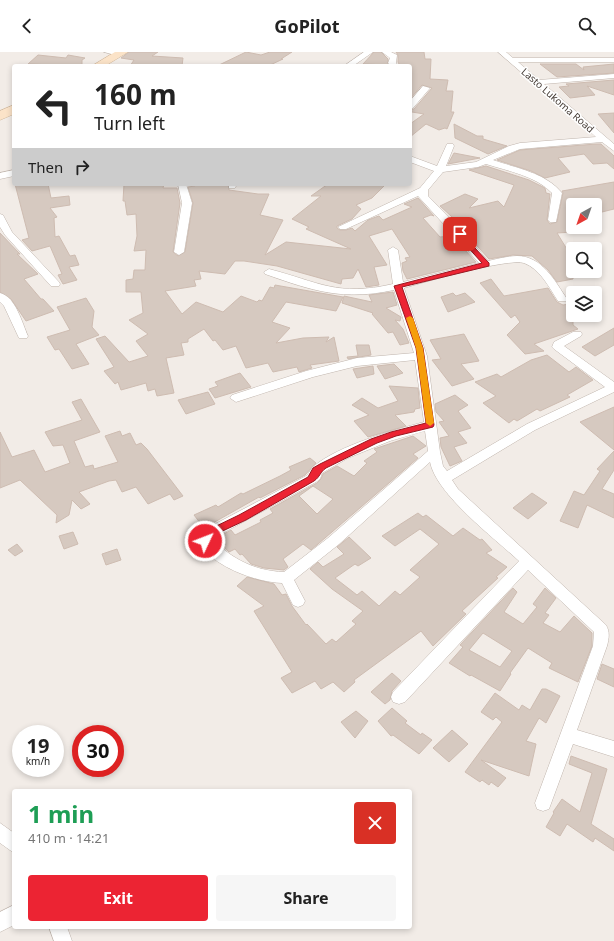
<!DOCTYPE html>
<meta charset="utf-8">
<style>
body{margin:0;font-family:"Noto Sans",sans-serif;background:#f6f6f6;color:#222;height:100vh;display:flex;flex-direction:column;font-size:15px;white-space:nowrap}
*{box-sizing:border-box;margin:0}
p{font-size:13px;color:#767676}
.icon{flex:none;width:22px;height:22px;fill:none;stroke:currentColor;stroke-width:2;stroke-linecap:round;stroke-linejoin:round}
.map{position:relative;flex:1;overflow:hidden}
.details{position:absolute;left:12px;top:737px;width:400px;height:140px;display:flex;flex-direction:column;background:#fff;border-radius:4px;box-shadow:0 2px 6px #0003}
.details>*{flex:none}
.banner{position:absolute;left:12px;top:12px;width:400px;height:122px;border-radius:4px;box-shadow:0 2px 6px #0003;background:#fff;color:#222;overflow:hidden}
.needle{width:26px;rotate:220deg}
.controls{position:absolute;left:566px;top:146px;display:grid;gap:8px}
.controls a{display:grid;place-items:center;width:36px;height:36px;border-radius:4px;background:#fff;box-shadow:0 2px 6px #0003;font-size:20px}
.speed{position:absolute;left:12px;top:673px;display:flex;gap:8px;font-size:20px;font-weight:700;text-align:center}
.speed>*{display:grid;place-content:center;width:52px;height:52px;border-radius:50%;background:#fff;box-shadow:0 2px 6px #0003;line-height:1}
.speed small{font-size:10px;font-weight:400}
.speed .limit{border:6px solid #d22;background:#fff;color:#111}
.pin{position:absolute;display:grid;place-items:center;width:34px;height:34px;color:#fff;margin:-17px;border-radius:8px;box-shadow:0 2px 6px #0006}
.me{position:absolute;width:44px;margin:-22px;rotate:47deg;stroke-linejoin:round;filter:drop-shadow(0 0 3px #0008)}
.turn{display:flex;align-items:center;gap:14px;height:84px;padding:0 16px;font-size:18px}
.turn .icon{width:52px;height:52px;stroke-width:2.5}
.turn b{display:block;font-size:28px;line-height:34px}
.then{display:flex;align-items:center;height:38px;padding:0 16px;background:#0003;gap:8px;font-size:15px}
.round{display:grid;place-items:center;flex:none;width:42px;height:42px;border-radius:4px;background:#f6f6f6}
.headline{display:flex;align-items:center;justify-content:space-between;height:68px;padding:0 16px}
h1{font-size:24px;font-weight:700;line-height:30px;color:#1e9e55}
.action{display:flex;gap:8px;margin-top:auto;padding:8px 16px}
.action a{flex:1;height:46px;border-radius:4px;background:#ec2433;color:#fff;font-size:16px;font-weight:700;line-height:46px;text-align:center}
.action a+a{background:#f6f6f6;color:#222}
header{display:flex;justify-content:space-between;align-items:center;height:52px;padding:0 16px;background:#fff;font-size:18px;font-weight:700}
.map>svg:first-child{display:block}
</style>
<header><svg class="icon" aria-label="back" viewBox="0 0 24 24"><path d="M15 5l-7 7 7 7"/></svg>GoPilot<svg class="icon" aria-label="search" viewBox="0 0 24 24"><circle cx="10" cy="10" r="6"/><path d="M15 15l6 6"/></svg></header>
<div class="map">
<svg width="614" height="889" viewBox="0 0 614 889">
<rect width="100%" height="100%" fill="#f2ece7"/>
<path fill="#d6c9c0" stroke="#cebcb1" fill-rule="evenodd" d="M129 0H158L152 4 183 6 182 14H130L134 8 121 6Z
M246 0 261 3 270 0H292L281 7H283L268 14H217Z
M374 0H381L388 7V13L363 12Z
M396 0H424L425 7H431L430 27 448 28 446 39H453L451 60H454L447 77 445 76 439 78 426 72 410 85V72L424 62 412 60 410 58 414 57 432 36 422 33 410 47V14H400L398 10V3Z
M38 3 66 6 68 3 85 6 82 8V14L28 12Z
M540 12H576L584 18 583 15 614 12V21L557 25Z
M614 28V43L587 34 595 43 570 46 559 35 569 34 566 32Z
M614 61V81L598 62Z
M454 72 477 84H483V87L507 94 488 102 455 86Z
M596 92H601L614 104V117L607 111 593 112 584 102 558 106 570 120 545 126 531 119 497 108 520 98Z
M454 101 480 106 448 112Z
M486 114 529 128 545 136 546 141 550 142 547 168 550 172 557 170 563 141 562 139 614 130V157L602 160 595 153H573V180L557 181 573 207V227L557 230 548 218 532 204 513 203 489 207 459 174H462L440 154 465 142 478 147 469 156 498 149 504 155 514 133 469 118Z
M15 132H48L51 146 69 144 70 153 50 156 57 165 54 166 55 185 59 184 70 204 75 203 79 213 69 215 77 228 63 232 58 223 62 222 50 194 32 199 22 188 29 186Z
M124 132H164L163 136H177L180 151 173 200 178 204 185 200 193 151 188 135 195 134 196 132H228L229 138 258 142H269L260 163 283 168 265 203 286 190 351 197 306 177 309 175 292 167 321 144H311L328 132H386L372 146 356 153 361 157 352 167 337 174V176L340 178H346L352 176 355 179 368 168 376 165 379 164 383 168 412 155 404 152 418 146 434 164 431 163 423 166 440 185 452 184 476 210 407 227 403 219 402 211 407 209 405 206 410 205 392 177 369 184 387 213 374 215 379 233 366 235 358 217 353 226 342 227 341 232 277 214 244 209H235L225 222 199 219 201 227 194 228 196 234 165 239 182 262 196 250 223 260 241 244 257 250 259 248 262 249 270 235 274 236 275 233 343 245 336 259 286 250 272 270 290 276 276 291 303 286 329 285 326 290 334 285 339 309 310 313 312 316 299 320 297 315 273 320 268 311 246 316 236 294 223 298 215 288 213 289 204 277 188 287V290L181 291 184 303 166 306 174 341 157 344 155 337 148 339 146 331 121 338 118 330 115 332 104 319 114 315 96 287 105 284 129 310 148 304 136 289 148 282 129 268 143 261 141 240H126V228L133 227 134 218H145L146 198 134 199 137 184 136 162 127 163 125 149H123Z
M0 181 20 202H17L38 222 24 227 41 247H43L54 259 26 269 11 247 0 240Z
M491 227 504 244 548 236 557 250 563 253 569 252 573 258V273L578 277 534 292 544 299 525 302 507 283 520 270 515 263 511 266 480 231Z
M393 240 397 253 386 256 401 265 400 269 395 268 403 277 409 291 400 293 393 280 388 281 372 262 373 261 342 251 344 244 372 250 369 243Z
M453 241 456 244 465 241 475 250 448 260 441 245Z
M86 246 94 259 92 275 99 283 76 292 89 312 72 317 59 297 55 298 47 285 70 278 57 255Z
M614 276V293L595 304 582 295Z
M464 282 479 309 461 312 474 327 452 334 432 308 441 307 430 288Z
M356 293H369L371 303 348 307 347 305 358 304Z
M547 303 569 320 576 315 593 328 567 343 570 345 540 359 537 357 517 369 514 367 509 371 483 351 496 344 475 330 497 322 501 325 531 308Z
M394 312 403 321 385 327 377 314Z
M373 314 374 322 357 326 353 317Z
M240 321 251 335 215 346 209 337 218 334 215 330Z
M389 334 418 336 420 356 415 357 414 360 395 363 406 374 368 385 354 369 369 363 352 353 362 346 378 356 398 349Z
M208 340 215 352 186 362 178 348Z
M455 343 468 353 458 359 471 376 458 380 467 391 454 395 462 409 450 414 441 395 440 386 449 384 439 370 444 369 436 360 435 352Z
M81 347 100 380 74 389 85 415 93 413 94 417 118 410 105 384 120 379 122 384 130 381 136 393 141 391 147 397 183 444 174 448 170 442 148 452 136 435 122 440 116 428 109 429 79 440 90 452 81 457 72 448 69 463 56 471 57 463 20 428 0 436V380L12 405 34 398 45 420 70 411 63 393 53 394 45 380 82 368 72 350Z
M614 355V398L580 370Z
M413 384 426 394 413 402 418 406 311 498 303 492 283 507 288 515 284 518 264 516 251 512 242 502 240 503 235 497 229 500 215 487 231 478 235 483 261 470 260 468 273 461 270 457 317 431 321 427 323 422 337 414 354 424 367 411 364 409 377 400 374 397ZM313 434 333 447 317 462 299 444Z
M614 399V418L602 437 614 442V466L587 453 578 476 560 469 574 439 584 443 600 419 597 417Z
M310 406 316 411 305 423 260 446 259 445 204 476 194 463 216 453 218 455 241 441 243 442 280 424 291 418 289 415Z
M532 441 547 451 528 467 513 456Z
M418 461 423 465 426 463 453 484 463 476 480 488 482 487 492 498 486 501 507 515 496 525 498 526 462 559 466 562 433 594 421 579 354 628 355 630 344 640 333 630 321 637 315 629 292 641 281 626 292 620 254 559 264 554 237 534 247 525 274 532 282 543 286 542 292 554 306 573 307 572 326 592 332 587 336 590 356 572 352 569 363 559 332 537 310 517 318 510 323 515 344 502 337 495 349 485 371 506 358 514 355 512 335 526 357 543 362 539 379 554 395 539 400 543 420 525 410 518 439 492 420 477 395 494 382 484Z
M73 480 78 492 64 497 59 484Z
M17 492 23 499 15 504 8 498Z
M117 497 121 508 106 513 102 502Z
M513 536 517 540 504 560 523 572 537 555 533 552 545 536 556 546 545 561 549 563 543 571 560 580 574 564 592 581V594L578 630 549 616 552 611 528 596 510 621 511 622 500 639 471 623 470 624 449 611 463 595 460 593ZM483 581 512 599 500 615 469 598Z
M602 612 614 617V635L597 627Z
M392 621 401 629 392 639 390 648 385 652 371 640Z
M542 637H546L560 644 546 671 539 666 526 689 536 692 529 724 481 708 506 726 498 735 491 730 489 733 482 728 480 730 465 720 502 670 496 665 493 668 481 660 495 641 519 658 522 653 530 658Z
M392 656 407 669 405 671 421 683 422 681 432 688 419 702 393 683 391 684 378 669Z
M356 659 368 669 355 686 341 670Z
M452 678 468 692 449 710 433 696Z
M571 704 607 717 591 772 614 787V799L595 786 593 790 567 772 560 784 546 775 554 761 553 760 562 747 580 760 592 721 569 712Z"/>
<g fill="none" stroke-linecap="round" stroke-linejoin="round">
<g stroke="#c0b5ad" stroke-width="1">
<path id="street" d="M104 0H120L123 2 119 4Z
M364 0H373L353 14H344Z
M382 0H391L397 3 396 11 399 14H391L388 11 390 6Z
M498 0H506L513 6H614V10H518L539 28 614 22V26L544 32 614 92V99L602 90 520 97 493 108C516 116 546 121 562 141L556 170H550L548 168 552 141C536 124 508 119 486 112L478 115 443 120 428 138V144L463 180 488 209C497 207 507 204 517 204 542 204 555 229 567 247L566 249H558C549 235 540 217 524 211 508 206 424 230 404 236L427 304 440 400 443 414 447 419 527 372 605 335 554 297 552 295 554 290 573 280H581L582 282 581 284 564 294 614 330V340L535 378 452 428 458 437 606 573C610 580 609 586 607 594L577 678 614 689V705L573 692 549 757 543 759 537 757 535 751 593 594 594 580 528 518 405 650 399 652 393 650 391 645 393 640 519 509C494 486 436 442 430 410L338 493 294 528 305 549 303 553 298 555 293 553 282 531C255 530 211 514 198 489L200 480 306 424C310 421 310 417 314 414 340 393 391 379 424 370L415 308 357 314 313 325 236 350 230 346 232 343 306 319 357 306 414 301 394 238C343 249 313 239 265 222L264 220 269 217C319 230 337 245 393 232L388 198 393 195 398 198 403 230 479 211 418 144 346 177H340L338 175 420 136 434 119 410 110V104L437 114 447 92H453L454 94 446 114 476 110 509 94 520 91 596 85ZM425 379 428 399 328 486 284 520C255 519 232 507 212 487L316 430 320 427 322 421 348 406 390 389Z
M423 34 430 36 413 56H410V49Z
M14 118V124L0 127V121Z
M178 132H186L192 151 184 200 179 203 174 200 182 151Z
M229 132H237L235 136H229Z
M0 162 3 163 12 180 59 230 60 232 59 234H51L5 183 0 175Z
M0 241C16 245 22 271 28 284L27 286H19L18 284 4 254 0 250Z
M0 771 14 781V801L0 791Z
M14 853V873L0 880V860Z
M49 875H67L72 889H54Z"/>
</g>
<g stroke="#d2b89c" stroke-width="1">
<path id="secondary" d="M115 0H128L105 14H92Z
M14 53V62L0 68V59Z"/>
</g>
<use href="#street" fill="#fff" fill-rule="evenodd"/>
<use href="#secondary" fill="#fbe3c8" fill-rule="evenodd"/>
</g>
<path fill="#ec2433" stroke="#991721" d="M460 180 489 211V214L402 235 423 296 434 373 433 375 396 384 377 391 326 416C320 420 320 425 314 429L246 468 212 484 210 485 208 492H202L200 484 202 481 239 463 308 425 313 416 320 412 371 387 391 380 426 371 416 296 394 234 482 211 457 183V181Z"/>
<path fill="#f59e0b" d="M410 264 413 266 423 296 434 371 430 374 426 371 416 296 406 266Z"/>
<g text-anchor="middle" stroke-width="3" stroke-linejoin="round" paint-order="stroke">
<g font-size="10" fill="#453c36" stroke="#fff">
<text transform="translate(558 48) rotate(41)" y="4">Lasto Lukoma Road</text>
</g>
</g>
</svg>
<div class="controls">
<a><svg class="needle" viewBox="-14 -14 28 28"><path d="M0-13l5 13h-10z" fill="#e53935"/><path d="M0 13l5-13h-10z" fill="#767676"/></svg></a>
<a><svg class="icon" aria-label="search" viewBox="0 0 24 24"><circle cx="10" cy="10" r="6"/><path d="M15 15l6 6"/></svg></a>
<a><svg class="icon" aria-label="layers" viewBox="0 0 24 24"><path d="M12 4l9 5-9 5-9-5zM3 14l9 5 9-5"/></svg></a>
</div>
<div class="speed"><div>19<small>km/h</small></div><div class="limit">30</div></div>
<div class="pin" style="left:460px;top:182px;background:#d93025"><svg class="icon" aria-label="arrive" viewBox="0 0 24 24"><path d="M6 21V4h12l-3 4 3 4H6"/></svg></div>
<svg class="me" style="left:205px;top:489px" viewBox="-20 -20 40 40"><circle r="17" fill="#ec2433" stroke="#fff" stroke-width="3"/><path d="M0-11L8 9 0 5-8 9z" fill="#fff"/></svg>
<div class="banner">
<div class="turn"><svg class="icon" aria-label="left" viewBox="0 0 24 24"><path d="M17 20v-9H6M10 6l-5 5 5 5"/></svg><div><b>160 m</b>Turn left</div></div>
<div class="then">Then<svg class="icon" aria-label="right" viewBox="0 0 24 24"><path d="M7 20v-9h11M14 6l5 5-5 5"/></svg></div>
</div>
<section class="details">
<div class="headline"><div><h1>1 min</h1><p>410 m · 14:21</p></div><a class="round" style="background:#d93025;color:#fff"><svg class="icon" aria-label="close" viewBox="0 0 24 24"><path d="M6 6l12 12M18 6L6 18"/></svg></a></div>
<div class="action"><a>Exit</a><a>Share</a></div>
</section>
</div>
